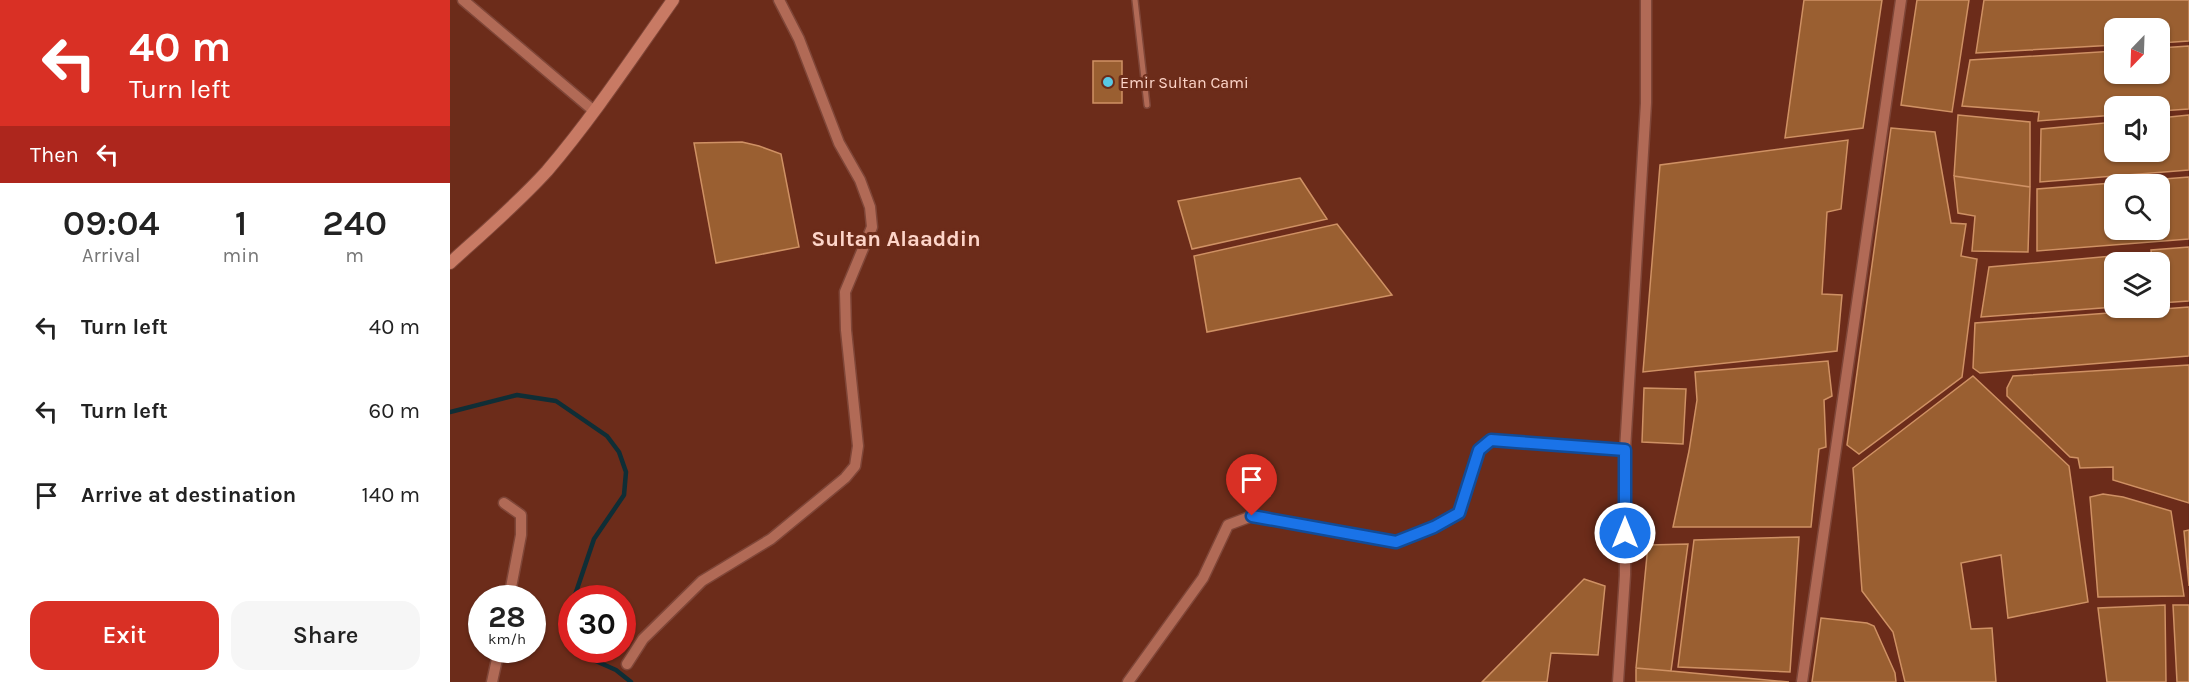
<!DOCTYPE html>
<style>
body{margin:0;font-family:Karla,sans-serif;background:#f6f6f6;color:#222;height:100vh;display:flex;flex-direction:column;font-size:22px;white-space:nowrap}
*{box-sizing:border-box;margin:0}
p{font-size:20px;color:#767676}
.icon{flex:none;width:33px;height:33px;fill:none;stroke:currentColor;stroke-width:2;stroke-linecap:round;stroke-linejoin:round}
.map{position:relative;flex:1;overflow:hidden}
.panel{display:flex;flex-direction:column;background:#fff;width:450px}
.panel>*{flex:none}
.top-card{background:#d93025;color:#fff;overflow:hidden}
.needle{width:39px;rotate:203deg}
.tools{position:absolute;left:1654px;top:18px;display:grid;gap:12px}
.tools a{display:grid;place-items:center;width:66px;height:66px;border-radius:12px;background:#fff;box-shadow:0 2px 4px #0004;font-size:30px}
.speed{position:absolute;left:18px;top:585px;display:flex;gap:12px;font-size:30px;font-weight:700;text-align:center}
.speed>*{display:grid;place-content:center;width:78px;height:78px;border-radius:50%;background:#fff;box-shadow:0 2px 4px #0004;line-height:1}
.speed small{font-size:15px;font-weight:400}
.speed .limit{border:9px solid #d22;background:#fff;color:#111}
.pin{position:absolute;display:grid;place-items:center;width:51px;height:51px;color:#fff;margin:-62px -26px;border-radius:50% 50% 50% 0;rotate:-45deg;box-shadow:0 0 6px #0007}
.pin .icon{rotate:45deg}
.me{position:absolute;width:66px;margin:-33px;rotate:0deg;stroke-linejoin:round;filter:drop-shadow(0 0 4px #0008)}
.turn{display:flex;align-items:center;gap:21px;height:126px;padding:0 30px;font-size:27px}
.turn .icon{width:78px;height:78px;stroke-width:2.5}
.turn b{display:block;font-size:42px;line-height:51px}
.then{display:flex;align-items:center;height:57px;padding:0 30px;background:#0003;gap:12px;font-size:22px}
.eta{display:flex;justify-content:space-evenly;align-items:center;height:102px;text-align:center}
.eta b{font-size:36px;font-weight:600;line-height:42px}
.cta{display:flex;gap:12px;margin-top:auto;padding:12px 30px}
.cta a{flex:1;height:69px;border-radius:18px;background:#d93025;color:#fff;font-size:24px;font-weight:600;line-height:69px;text-align:center}
.cta a+a{background:#f6f6f6;color:#222}
ul{padding:0;list-style:none}
li{display:flex;align-items:center;gap:18px;height:84px;padding:0 30px}
li div{flex:1}
li b{display:block;font-size:22px}
li em{font-style:normal}
main{display:flex;flex:1;min-height:0}
.map>svg:first-child{display:block}
</style>
<main>
<section class="panel">
<div class="top-card">
<div class="turn"><svg class="icon" aria-label="left" viewBox="0 0 24 24"><path d="M17 20v-9H6M10 6l-5 5 5 5"/></svg><div><b>40 m</b>Turn left</div></div>
<div class="then">Then<svg class="icon" aria-label="left" viewBox="0 0 24 24"><path d="M17 20v-9H6M10 6l-5 5 5 5"/></svg></div>
</div>
<div class="eta">
<div><b>09:04</b><p>Arrival</p></div>
<div><b>1</b><p>min</p></div>
<div><b>240</b><p>m</p></div>
</div>
<ul>
<li><svg class="icon" aria-label="left" viewBox="0 0 24 24"><path d="M17 20v-9H6M10 6l-5 5 5 5"/></svg><div><b>Turn left</b></div><em>40 m</em></li>
<li><svg class="icon" aria-label="left" viewBox="0 0 24 24"><path d="M17 20v-9H6M10 6l-5 5 5 5"/></svg><div><b>Turn left</b></div><em>60 m</em></li>
<li><svg class="icon" aria-label="arrive" viewBox="0 0 24 24"><path d="M6 21V4h12l-3 4 3 4H6"/></svg><div><b>Arrive at destination</b></div><em>140 m</em></li>
</ul>
<div class="cta"><a>Exit</a><a>Share</a></div>
</section>
<div class="map">
<svg width="1739" height="682" viewBox="0 0 1739 682">
<rect width="100%" height="100%" fill="#6c2c1a"/>
<g fill="none" stroke-linecap="round" stroke-linejoin="round">
<path stroke="#0f2e36" stroke-width="4.5" d="M0 412 67 395 106 401 157 436 169 452 176 472 174 495 144 539 124 598
M122 608C117 621 113 633 122 645
M125 650 130 654 166 670 181 682"/>
</g>
<path fill="#9a5f31" stroke="#cf9164" stroke-width="1.5" fill-rule="evenodd" d="M1354 0H1432L1413 128 1335 138Z
M1467 0H1519L1502 112 1451 105Z
M1534 0H1739V41L1710 43V28H1665V45L1526 53Z
M1739 46V109L1710 111V106H1665V115L1588 121 1589 112 1512 106 1520 60 1665 51V74H1710V48Z
M643 61H672V103H643Z
M1508 115 1580 122V187L1504 176Z
M1739 115V170L1590 182 1591 129 1665 122V152H1710V118Z
M1441 128 1485 132 1501 223 1516 224 1511 256 1527 259 1512 377 1409 454 1397 445Z
M1398 140 1391 209 1377 212 1372 294 1392 295 1387 351 1193 372 1210 165Z
M292 142 309 146 331 154 349 247 266 263 244 143Z
M1504 176 1580 187 1578 252 1522 251 1525 216 1508 213Z
M1739 177V239L1587 251V189ZM1665 184H1710V230H1665Z
M850 178 877 219 742 249 728 201Z
M887 224 942 295 757 332 744 256Z
M1739 247V301L1710 303V262H1702L1701 250Z
M1696 253 1697 262H1665V307L1531 317 1539 267Z
M1739 307V356L1530 373 1523 368 1525 323Z
M1378 361 1382 396 1374 400 1376 447 1369 449 1361 527H1223L1239 451 1247 400 1245 372Z
M1739 365V503L1663 480V467L1630 468 1628 458 1620 457 1557 396V388L1563 376Z
M1523 376 1619 466 1638 602 1558 618 1551 555 1511 563 1521 629 1542 628 1546 682H1455L1443 632 1412 591 1403 468Z
M1194 388 1236 389 1233 444 1192 442Z
M1653 494 1673 497 1721 511 1734 596 1648 597 1640 497Z
M1739 530V586L1734 531Z
M1349 537 1340 672 1228 667 1244 540Z
M1238 544 1221 671 1186 668 1198 545Z
M1134 579 1155 586 1148 655 1101 653 1097 682H1032Z
M1715 605 1716 682H1657L1648 608Z
M1723 605H1739V682H1727Z
M1371 618 1417 623 1424 626 1445 673 1446 682H1362Z
M1186 668 1221 671 1339 682H1186Z"/>
<g fill="none" stroke-linecap="round" stroke-linejoin="round">
<g stroke="#7f4638" stroke-width="8">
<path id="lane" d="M685 0 697 105"/>
</g>
<g stroke="#7f4638" stroke-width="13">
<path id="street" d="M13 0 144 111
M54 503 71 515V535L59 598
M177 664 193 639 252 581 321 539 395 478 405 466 408 446 396 330 395 292 422 227 420 207 410 180 389 143 349 39 329 0
M42 682 49 650
M678 682 753 578 778 525 802 516 946 542 984 527 1009 513 1029 450 1041 440 1175 450
M1168 682 1175 575V450L1196 103V0
M1352 682 1451 0"/>
</g>
<g stroke="#7f4638" stroke-width="14">
<path id="secondary" d="M0 263C33 233 67 204 97 171 143 117 182 58 223 0"/>
</g>
<use href="#lane" stroke="#b16a56" stroke-width="5"/>
<use href="#street" stroke="#b16a56" stroke-width="10"/>
<use href="#secondary" stroke="#c87a64" stroke-width="12"/>
</g>
<g fill="none" stroke-linecap="round" stroke-linejoin="round">
<g stroke="#114b97" stroke-width="15">
<path id="route" d="M802 516 946 542 984 527 1009 513 1029 450 1041 440 1175 450V533"/>
</g>
<use href="#route" stroke="#1a73e8" stroke-width="10"/>
</g>
<circle fill="#58c8e4" stroke="#6c2c1a" stroke-width="2" cx="658" cy="82" r="6"/>
<g text-anchor="middle" stroke-width="6" stroke-linejoin="round" paint-order="stroke">
<g font-size="16" fill="#fdd5c9" stroke="#6c2c1a" text-anchor="start">
<text x="670" y="88">Emir Sultan Cami</text>
</g>
<g font-size="22" font-weight="bold" fill="#fdd5c9" stroke="#6c2c1a">
<text x="446" y="246">Sultan Alaaddin</text>
</g>
</g>
</svg>
<div class="tools">
<a><svg class="needle" viewBox="-14 -14 28 28"><path d="M0-13l5 13h-10z" fill="#e53935"/><path d="M0 13l5-13h-10z" fill="#767676"/></svg></a>
<a><svg class="icon" aria-label="sound" viewBox="0 0 24 24"><path d="M4 9h4l5-4v14l-5-4H4zM17 9q2 3 0 6"/></svg></a>
<a><svg class="icon" aria-label="search" viewBox="0 0 24 24"><circle cx="10" cy="10" r="6"/><path d="M15 15l6 6"/></svg></a>
<a><svg class="icon" aria-label="layers" viewBox="0 0 24 24"><path d="M12 4l9 5-9 5-9-5zM3 14l9 5 9-5"/></svg></a>
</div>
<div class="speed"><div>28<small>km/h</small></div><div class="limit">30</div></div>
<div class="pin" style="left:802px;top:516px;background:#d93025"><svg class="icon" aria-label="arrive" viewBox="0 0 24 24"><path d="M6 21V4h12l-3 4 3 4H6"/></svg></div>
<svg class="me" style="left:1175px;top:533px" viewBox="-20 -20 40 40"><circle r="17" fill="#1a73e8" stroke="#fff" stroke-width="3"/><path d="M0-11L8 9 0 5-8 9z" fill="#fff"/></svg>
</div>
</main>
